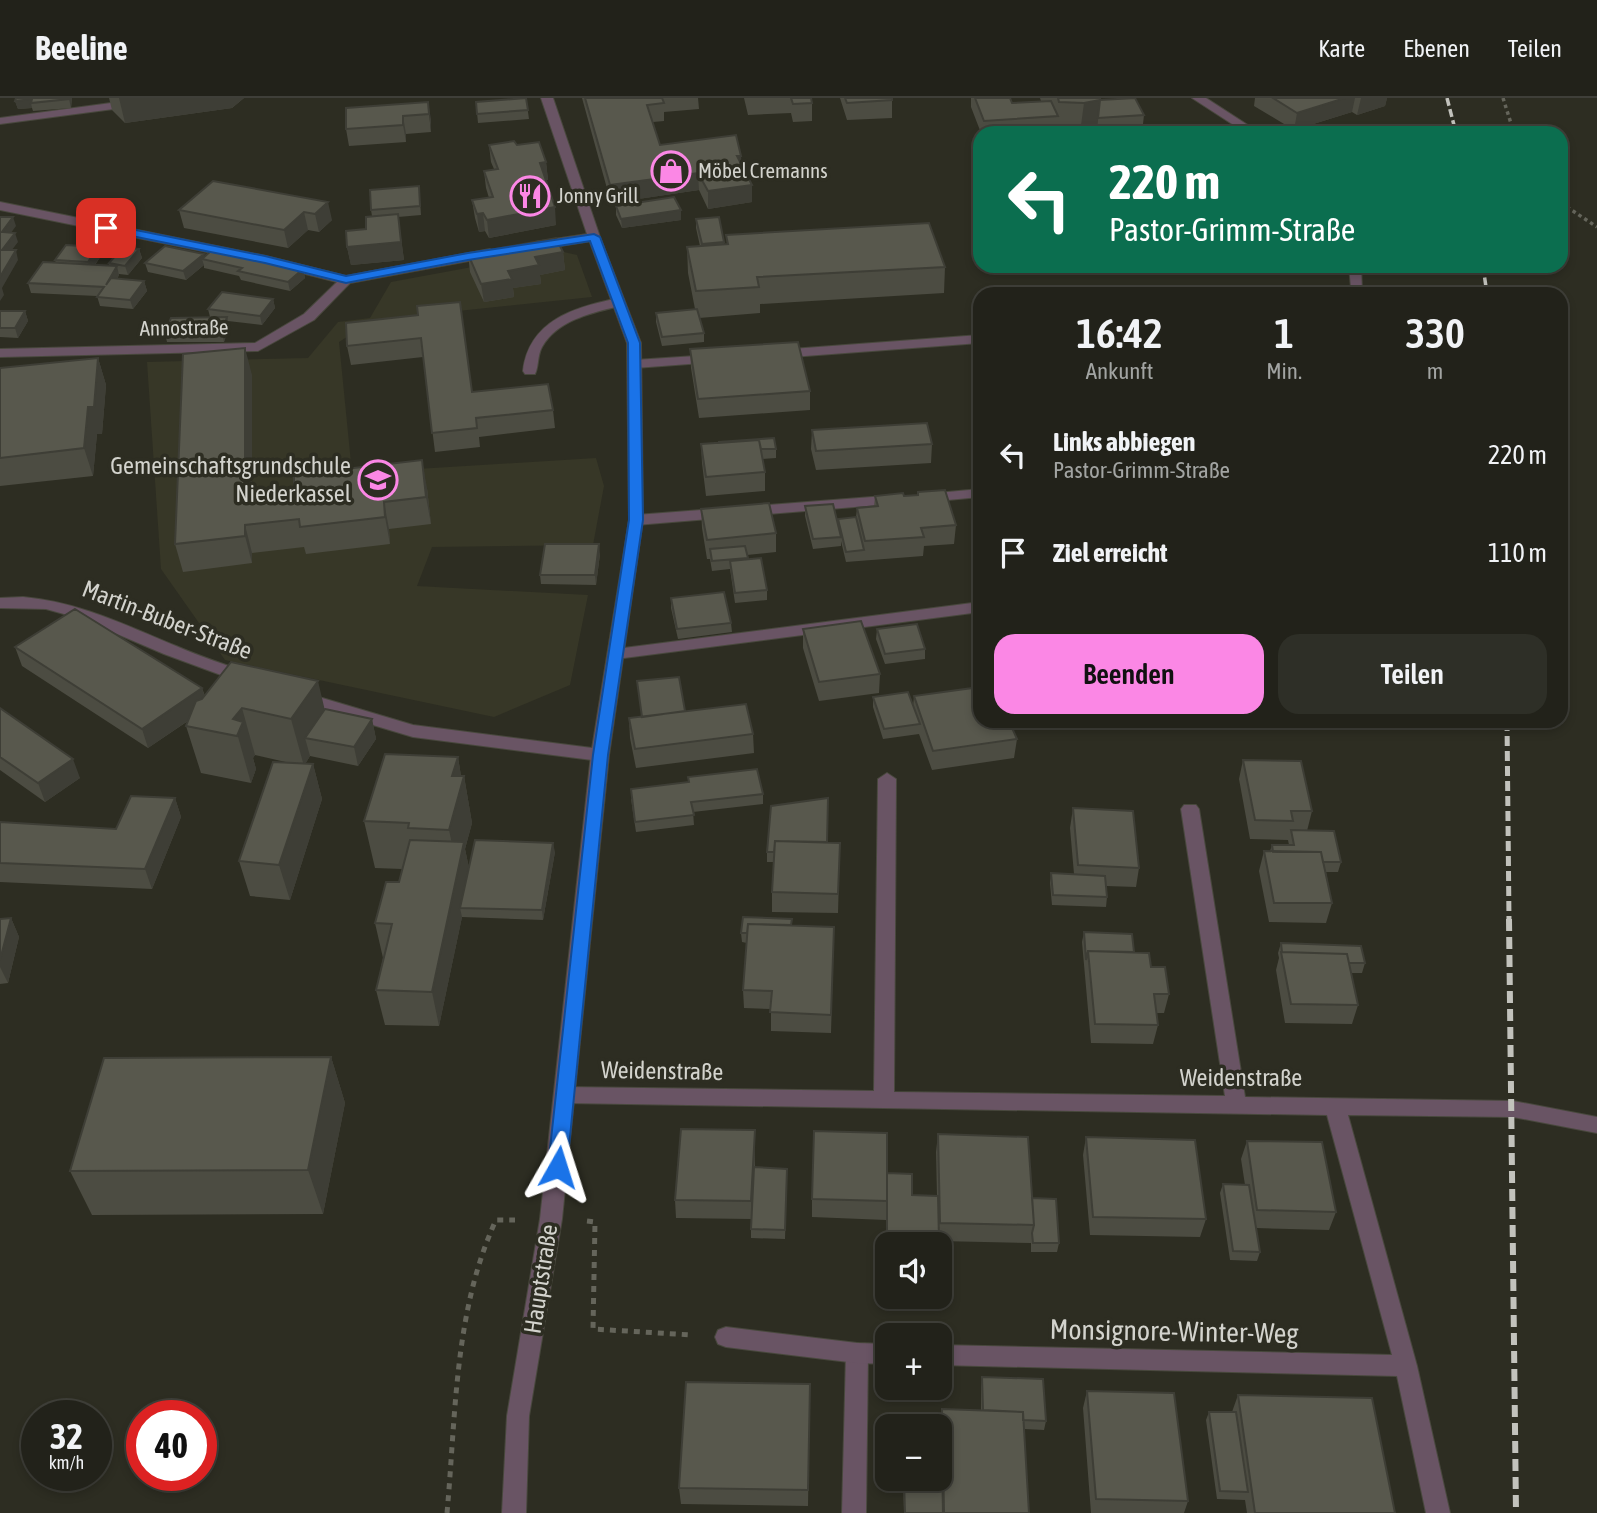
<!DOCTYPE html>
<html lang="de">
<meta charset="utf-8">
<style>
body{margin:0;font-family:"Asap Condensed",sans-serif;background:#2e2f27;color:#f1f3f6;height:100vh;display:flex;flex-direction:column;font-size:26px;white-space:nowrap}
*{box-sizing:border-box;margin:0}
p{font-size:23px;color:#a2a4a2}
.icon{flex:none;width:38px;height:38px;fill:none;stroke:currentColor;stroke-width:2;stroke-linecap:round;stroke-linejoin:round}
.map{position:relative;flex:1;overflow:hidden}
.drawer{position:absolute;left:973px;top:189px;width:595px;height:441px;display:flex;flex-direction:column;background:#22221a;border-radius:21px;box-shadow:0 4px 10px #0003,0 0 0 2px #3f3f39}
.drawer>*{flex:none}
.top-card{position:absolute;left:973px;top:28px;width:595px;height:147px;border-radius:21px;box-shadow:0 4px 10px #0003,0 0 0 2px #3f3f39;background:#0b6e4f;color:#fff;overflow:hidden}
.controls{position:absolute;left:875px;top:1134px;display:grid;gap:14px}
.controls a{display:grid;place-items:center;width:77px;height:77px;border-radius:14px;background:#22221a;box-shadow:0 4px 10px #0003,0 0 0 2px #3f3f39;font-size:35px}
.speed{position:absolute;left:21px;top:1302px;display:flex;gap:14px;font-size:35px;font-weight:700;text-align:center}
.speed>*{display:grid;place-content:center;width:91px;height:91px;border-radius:50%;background:#22221a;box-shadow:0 4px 10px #0003,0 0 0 2px #3f3f39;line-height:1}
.speed small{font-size:18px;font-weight:400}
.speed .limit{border:10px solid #d22;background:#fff;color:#111}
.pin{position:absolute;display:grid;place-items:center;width:60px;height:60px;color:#fff;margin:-30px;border-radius:14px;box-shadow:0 4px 10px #0006}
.me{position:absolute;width:77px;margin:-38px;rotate:6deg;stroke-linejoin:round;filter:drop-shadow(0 0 5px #0008)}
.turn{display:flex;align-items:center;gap:24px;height:147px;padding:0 21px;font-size:32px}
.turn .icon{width:91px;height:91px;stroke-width:2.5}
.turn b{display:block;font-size:49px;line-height:60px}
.eta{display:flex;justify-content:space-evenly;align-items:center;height:119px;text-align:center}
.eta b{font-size:42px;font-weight:600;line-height:49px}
.button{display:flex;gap:14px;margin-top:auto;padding:14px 21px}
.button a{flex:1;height:80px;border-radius:21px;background:#fb87e5;color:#111;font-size:28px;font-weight:600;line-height:80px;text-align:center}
.button a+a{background:#2e2f27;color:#f1f3f6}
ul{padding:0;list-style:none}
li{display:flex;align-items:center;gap:21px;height:98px;padding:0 21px}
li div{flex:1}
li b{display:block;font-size:26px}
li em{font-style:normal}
header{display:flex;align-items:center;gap:42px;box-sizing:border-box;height:98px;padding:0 35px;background:#22221a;border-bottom:2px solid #3f3f39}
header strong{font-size:33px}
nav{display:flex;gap:38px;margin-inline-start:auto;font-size:24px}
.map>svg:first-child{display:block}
</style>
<header>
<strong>Beeline</strong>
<nav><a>Karte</a><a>Ebenen</a><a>Teilen</a></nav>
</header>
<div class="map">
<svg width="1597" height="1415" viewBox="0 0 1597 1415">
<rect width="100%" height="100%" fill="#2d2d22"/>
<path fill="#373727" d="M559 153 577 157 592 199 373 222 339 244 352 375 596 360 604 388 593 447 432 449 417 488 588 497 570 587 494 619 225 562 161 471 147 264 308 260 338 224 370 220 391 184Z"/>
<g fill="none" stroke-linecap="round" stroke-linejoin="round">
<g stroke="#48483d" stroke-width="2">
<path id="service" d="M148 0H180L174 3 0 26V20Z
M619 200 624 201V207C595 214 558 221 542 249 537 258 539 268 535 276H525L523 273C529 222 575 209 619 200Z
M980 237V245L778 260 771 256 778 252Z
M711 257 718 261 716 264 635 270 628 266 635 262Z
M980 504V514L616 561 608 556 616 551Z
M857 1245 865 1248 868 1255 866 1415H842L846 1255 849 1248Z"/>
</g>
<g stroke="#48483d" stroke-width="2">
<path id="minor" d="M1192 0H1206L1260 35H1246Z
M0 104 266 158 346 178 490 151 496 155 490 159 350 185 314 222 258 253 0 259V251L255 245 304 216 337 184 266 166 0 112Z
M594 135 600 139 598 142 535 152 529 148 535 144Z
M1349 168H1361L1362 193 1357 194 1351 190Z
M980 391V399L926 404 919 400 926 396Z
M898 397 905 402 903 405 636 427 629 422 636 417Z
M23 499C79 504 125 527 176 548 201 559 226 567 252 576L254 580 246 586 240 584 164 556 82 521 46 511 0 510V500Z
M302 594 413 627 600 651 609 657 600 663 413 639 296 604 294 600 296 596Z
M887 675 896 681 894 994 1225 998 1181 711 1184 707H1196L1199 711 1245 999 1513 1003 1597 1019V1035L1513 1019 1348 1017 1417 1268 1450 1415H1426L1397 1278 940 1267V1247L1392 1257 1327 1017 565 1005 558 1003 555 997 558 991 565 989 874 993 878 681Z
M726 1229 857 1245 887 1246V1266L857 1265 726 1249 718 1246 715 1239 718 1232Z"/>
</g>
<g stroke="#48483d" stroke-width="2">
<path id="tertiary" d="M541 0H553L600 139 641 245 643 422 609 657 562 1121 529 1318 526 1415H502L507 1318 540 1121 591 657 629 422 627 245 588 139Z"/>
</g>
<path stroke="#65655b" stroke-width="3.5" stroke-dasharray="3.5 3.5" stroke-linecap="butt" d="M1503 0 1514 35
M1561 105 1597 129"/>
<path stroke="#65655b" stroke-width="5" stroke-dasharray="6 6" stroke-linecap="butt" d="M587 1123 595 1124 593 1231 692 1237
M447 1415C456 1317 454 1213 496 1122H515"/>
<use href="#service" fill="#695464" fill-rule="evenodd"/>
<use href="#minor" fill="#695464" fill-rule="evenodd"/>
<use href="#tertiary" fill="#695464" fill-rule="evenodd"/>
<path stroke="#c2c2bc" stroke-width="3.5" stroke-dasharray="8 3.5" stroke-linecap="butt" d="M1447 0 1456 35
M1483 168 1487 196"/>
<path stroke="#c2c2bc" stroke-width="5" stroke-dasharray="10 5" stroke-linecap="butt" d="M1507 623 1509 823"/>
<path stroke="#c2c2bc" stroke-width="6" stroke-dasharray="12 6" stroke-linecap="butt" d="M1509 821 1516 1415"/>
</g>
<path fill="#4c4c42" d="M72 0 71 10 33 13 32 10 18 11 15 3Z
M109 0H244L232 10 125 25 112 12Z
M526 0 529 21 478 25 476 4Z
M582 0H698L699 11 664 14V23L653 24 660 47 742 68 752 104 708 111 699 92 611 105Z
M744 0H811L812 5V23L793 24 791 15 748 17Z
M840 0H892V20L847 22Z
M971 0H1010L1012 5 1041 3 1040 0H1100V2L1144 17 1143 26 1097 29V33L1089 35H981L971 9Z
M1255 0H1387L1385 8 1357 17 1352 14 1294 32 1254 8Z
M428 4 431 34 406 36V44L349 48 346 31Z
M489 47H517L546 64 548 82H546L556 127 489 140 485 133 479 134 475 120 472 102 489 100 486 90 484 73 494 71 491 64Z
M213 83 332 122 319 134 308 132 288 150 184 130 179 112Z
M419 88 421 117 398 119 404 162 351 167 347 149 366 131 372 118 371 112Z
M616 108 681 122 622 130 616 117Z
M719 119 724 146H727L726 137 945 169 944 195 760 206V215L699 220 704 235V244L662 248 656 224V215L695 211 688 175 687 149 700 148 696 130V121Z
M98 149 101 158 95 167 109 168V165L139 151 142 160 128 177 119 176V177L117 181 144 183 147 193 133 211 100 208 97 198 31 195 28 185 56 165 55 162Z
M563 154 565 172 540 177 541 186 513 190 514 199 484 204 470 174 468 156Z
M204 158 303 171 305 180 290 193 241 182 239 178 204 170V167L186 182 148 174 145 165Z
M273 201 275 210 262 227 228 223 229 229 224 244H167L165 235 210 219 208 211Z
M0 213H25L28 223 18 240 0 239Z
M418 217 472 294 553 312 555 330 479 339 480 349 435 354 423 259 351 267 347 248Z
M690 251 810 293V312L699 320 691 270Z
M98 260 106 287 102 336H97L93 378 0 388V270Z
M252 277V397L427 390 431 426 389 431 390 446 306 456 304 449 252 455V465L183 474 175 446Z
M812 332 932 346 931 365 816 372 811 351Z
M701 346 776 351V360L762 361 765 374V393L706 398 702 365Z
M918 394 956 427 954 446 924 448 923 458 846 464 841 443V448L813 451 805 418V408L838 427V421L856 419 857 410 874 409 875 398H904L917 397Z
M701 411 776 435V454L747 457 748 461 767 492V502L735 505 730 471 712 473 710 461H707L702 430Z
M600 456 596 487 541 486 540 477Z
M671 500 731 525 732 534 678 541 671 510Z
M803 531 880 576 879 595 819 603 803 550Z
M877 531 925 551V561L885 566 876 541Z
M15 549 202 590 205 598 325 611 372 621 376 641 358 668 310 658 305 666H313L322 701 290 802 250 798 239 763 290 665 255 657 253 660 256 671 251 685 201 675 186 628 188 623 148 650 22 568Z
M914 598 1017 641 1014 660 932 672 919 636 883 641 873 609V599L913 608Z
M0 610 80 680 45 704 0 672Z
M685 613 753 636 754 655 636 670 630 640 629 620Z
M458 659 461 678H464L472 725 465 751 469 770 555 754 543 822 462 819 439 928 385 927 376 892 383 860 375 825 399 784 402 771 375 770 364 723Z
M1243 662 1312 713 1307 733 1341 764 1338 774H1326L1332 805 1326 825 1269 824 1259 773 1264 753H1270L1272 747H1289L1288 742 1250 741 1239 681Z
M688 679 763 696V706L693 714 694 727 636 734 631 701 688 684Z
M175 700 181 719 152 791 0 784V724L116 731Z
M1073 710 1139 770 1136 789 1106 788 1107 799 1106 809 1052 807 1050 785 1051 775 1074 776 1070 730Z
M827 744 840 745 838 815 772 814V794L774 764H767V754Z
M11 820 19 839 8 885 0 886V821Z
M792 827 834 829 831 935 771 933V911L744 910 743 892 747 845 742 844 741 835Z
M1084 834 1134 854 1151 869 1169 896 1164 915H1156L1158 927 1153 946 1091 945 1082 844Z
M1281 845 1365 865 1362 875H1351L1358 907 1352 926 1285 925 1276 872 1279 860 1278 855Z
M331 959 345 1005 323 1116 92 1117 70 1073Z
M755 1032V1069L787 1080 785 1141 751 1140V1121L676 1120 675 1102Z
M938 1036 1032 1100 1059 1145 1057 1154H1031V1145L939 1143 938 1146H887V1150V1115L886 1122 812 1119V1101L887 1075 912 1097 937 1098 936 1054Z
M1086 1039 1206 1121 1200 1139 1090 1137 1083 1057Z
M1247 1043 1336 1114 1329 1132 1256 1130 1260 1154 1257 1163 1230 1162 1220 1095 1223 1086 1245 1087 1241 1061Z
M982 1279 1046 1323 1044 1332 1024 1331 1029 1415H904L903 1381H940V1328L942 1311 981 1312V1288Z
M810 1286 808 1408 681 1406 679 1390Z
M1087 1293 1188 1403 1184 1415H1091L1083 1310Z
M1238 1297 1395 1415H1247L1245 1402 1217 1401 1206 1322 1209 1314H1232Z"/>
<path fill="#3e3e36" d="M69 0H72L71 10 69 1Z
M119 0H244L232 10 125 25Z
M1345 0H1355L1352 14 1294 32 1297 15Z
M1361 0H1387L1385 8 1357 17Z
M32 1 31 5 32 10 18 11 15 3Z
M1100 2 1097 33 1089 35H1080L1084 5Z
M428 4 431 21V34L429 16Z
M403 18 406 36V44L403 27Z
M737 58H741L742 75Z
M546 64 548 82H542L540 65Z
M698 75 699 92 611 105 610 87Z
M752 87V104L708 111V93Z
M328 104 332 122 319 134 315 116Z
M555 109 556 127 489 140 487 122Z
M681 112V122L622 130 621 121Z
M304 114 308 132 288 150 284 132Z
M483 115 485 133 479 134 477 116Z
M398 116 404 162 351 167 347 149Z
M13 119 16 128 5 143 2 134Z
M15 135 18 144 5 161 2 152Z
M98 149 101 158 90 173 88 164Z
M139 151 142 160 128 177 125 168Z
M16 152 18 162 2 190 4 197 0 203V179Z
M563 154 565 172 540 177 541 186 513 190 514 199 484 204 481 186 535 159Z
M204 156 205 161H202L204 167 186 182 183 173Z
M117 168 119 177 109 196 106 187Z
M303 171 305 180 290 193 288 184Z
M144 183 147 193 133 211 130 202Z
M273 201 275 210 262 227 260 218Z
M25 213 28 223 18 240 15 230Z
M227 219 229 229 224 244 222 234Z
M245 250 252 277V426L245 398Z
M98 260 106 287 102 336H97L93 378 84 350 88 309Z
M422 362 427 390 431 426 426 399Z
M384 404 389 431 390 446 385 419Z
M245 427 252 455V465L245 438Z
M599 446 600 456 596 487 595 477Z
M318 583 329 630 305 640 310 658 304 668 291 621Z
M202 590 208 609 148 650 142 631Z
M242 610 255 657 253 660 256 671 251 685 233 621Z
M372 621 376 641 358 668 354 649Z
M458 659 462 684 464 678 472 725 465 751 471 779 460 810 462 819 439 928 432 894 458 774 449 732 452 678Z
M73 661 80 680 45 704 38 685Z
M313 666 322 701 290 802 279 767Z
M175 700 181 719 152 791 145 771Z
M553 745 555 754 543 822 542 812Z
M11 820 19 839 8 885 0 869V862Z
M331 959 345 1005 323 1116 308 1072Z
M755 1032V1051L752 1121 751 1103Z"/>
<path fill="#58584d" stroke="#3e3e36" stroke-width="2" d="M16 0H69V1L31 5 32 1 15 3Z
M526 0 528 12 477 16 476 4Z
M585 0H662L664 5 647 7 660 47 736 37 741 58H737L752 87 708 93 698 75 610 87Z
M791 0H811L812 5 793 6Z
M845 0H892V2L847 5Z
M975 0H1010L1012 5 1051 3 1058 18 984 23Z
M1058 0H1100V2L1084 5 1059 4Z
M1135 0 1144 17 1098 20 1100 2Z
M1273 0H1345L1297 15Z
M428 4 429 16 403 18V27L346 31V10Z
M514 43 517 47 539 44 546 64 540 65 555 109 487 122 483 115 477 116 472 102 493 99 484 73 498 71 489 47Z
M213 83 328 104 315 116 304 114 284 132 179 112Z
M419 88 420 108 371 112 370 92Z
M674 99 681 112 621 121 616 108Z
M398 116 401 144 347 149 346 133 366 131V119Z
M0 119H13L2 134 15 135 2 152H16L0 179Z
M719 119 724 144 702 146 696 121Z
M929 125 945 169 757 179 759 189 696 193 687 149 728 146 726 137Z
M556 140 563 154 535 159 539 167 508 173 512 181 481 186 468 156Z
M66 147 98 149 88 164 55 162Z
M165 148 204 156 183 173 145 165Z
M123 149 139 151 125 168 109 165Z
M213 151 303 171 288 184 238 173 242 170 202 161Z
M43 164 117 168 106 187 111 180 144 183 130 202 97 199 104 189 28 185Z
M222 194 273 201 260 218 208 211Z
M460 204 472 294 548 286 553 312 476 320 477 330 432 335 421 240 347 248 346 225 418 217 417 208Z
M697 211 704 235 662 239 656 215Z
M0 213H25L15 230H0Z
M227 219 222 234 165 235 171 220Z
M798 244 810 293 698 301 690 251Z
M245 250V398L294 393V377L422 362 426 399 384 404 385 419 300 429 299 421 245 427V438L175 446 183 256Z
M98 260 94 309H88L84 350 0 360V270Z
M927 325 932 346 816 353 812 332Z
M774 340 776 351H761L759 342 719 345V344Z
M759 342 765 374 706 379 701 346Z
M945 392 956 427 921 430 924 439 865 443 857 410 878 408 875 398 903 395 904 398 918 397V394Z
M769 405 776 435 707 442 701 411Z
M833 406 841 439 813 441 805 408Z
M856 419 864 452 846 454 838 421Z
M545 446H599L595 477H540Z
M745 448 748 460 712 463 710 451Z
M761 460 767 492 735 495 730 463Z
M724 494 731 525 677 531 671 500Z
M75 511 202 590 142 631 15 549Z
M861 523 880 576 819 584 803 531Z
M917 526 925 551 885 556 877 531Z
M231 564 318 583 291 621 242 610 233 621 243 624 237 638 186 628 196 603 202 601Z
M679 579 685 613 642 619 637 583Z
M980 589V623H1009L1017 641 933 653 914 598Z
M908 594 920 626 884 631 873 599Z
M746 606 753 636 635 651 629 620Z
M0 610 73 661 38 685 0 659Z
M325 611 372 621 354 649 305 640Z
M385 656 458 659 452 678H464L449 732 408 730 409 725 364 723Z
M1243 662 1301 663 1312 713H1291L1293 723 1255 722Z
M273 664 313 666 279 767 239 763Z
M757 671 763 696 691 704 694 717 635 724 631 691 689 684 688 679Z
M131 698 175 700 145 771 0 765V724L116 731Z
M828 700 827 744 775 743 774 754H767L771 708Z
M1073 710 1133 713 1139 770 1078 767Z
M1291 732 1334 733 1341 764H1323L1321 754H1273L1272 747H1294Z
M410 742 464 744 432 894 376 892 392 826 375 825 386 784H399Z
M475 742 553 745 542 812 460 810Z
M775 743 840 745 838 796 772 794Z
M1264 753 1321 754 1332 805H1274Z
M1051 775 1105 778 1107 799 1053 797Z
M743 819 792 821 791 827 748 826 747 835H741Z
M11 820 0 862V821Z
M748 826 834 829 831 917 770 914 772 893 743 892Z
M1084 834 1132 836 1134 854 1088 853 1086 862Z
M1281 845 1361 848 1365 865H1349L1347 856 1282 854Z
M1088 853 1149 855 1151 869H1165L1169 896H1154L1158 927 1095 926Z
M1281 854 1347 856 1358 907 1291 906Z
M331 959 308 1072 70 1073 104 960Z
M681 1031 755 1032 751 1103 675 1102Z
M814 1033 887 1035V1103L812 1101Z
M938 1036 1028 1039 1034 1127 940 1125Z
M1086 1039 1195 1042 1206 1121 1093 1119Z
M1247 1043 1322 1044 1336 1114 1257 1112Z
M754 1069 787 1071 785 1132 751 1131Z
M887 1075 912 1076V1097L938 1098 939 1142 887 1140Z
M1223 1086 1249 1087 1260 1154 1233 1153Z
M1032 1100 1056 1101 1059 1145H1033L1032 1135 1034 1127Z
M982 1279 1043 1281 1046 1323 1023 1322V1314L983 1312Z
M686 1284 810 1286 808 1392 679 1390Z
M1087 1293 1174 1295 1188 1403 1096 1401Z
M1238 1297 1372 1300 1395 1415H1255Z
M942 1311 1023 1314 1029 1415H944Z
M1209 1314H1236L1248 1394 1220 1393Z
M940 1358H942L943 1415H905L904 1381H940Z"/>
<path fill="#1a73e8" stroke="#114b97" stroke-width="2" d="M106 126 265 158 346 178 468 155 594 136 600 139 640 245 643 422 608 657 567 1069 564 1075 558 1077 551 1075 548 1069 593 657 629 422 628 245 590 143 468 162 346 185 265 165 102 132 101 130Z"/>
<defs>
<g id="shop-ring" transform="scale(2.0125)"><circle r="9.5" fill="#2d2d22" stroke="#fb87e5" stroke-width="1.5"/><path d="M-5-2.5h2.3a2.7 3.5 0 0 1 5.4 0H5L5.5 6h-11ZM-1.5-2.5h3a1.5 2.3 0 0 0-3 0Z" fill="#fb87e5"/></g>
<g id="restaurant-ring" transform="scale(2.0125)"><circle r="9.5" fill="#2d2d22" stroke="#fb87e5" stroke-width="1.5"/><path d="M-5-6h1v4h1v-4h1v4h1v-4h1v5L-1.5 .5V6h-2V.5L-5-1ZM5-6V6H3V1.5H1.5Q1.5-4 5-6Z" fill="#fb87e5"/></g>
<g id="school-ring" transform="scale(2.0125)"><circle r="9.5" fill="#2d2d22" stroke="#fb87e5" stroke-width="1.5"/><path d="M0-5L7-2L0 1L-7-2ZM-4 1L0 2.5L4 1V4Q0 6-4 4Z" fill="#fb87e5"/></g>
</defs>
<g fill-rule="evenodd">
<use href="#shop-ring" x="671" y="73"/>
<use href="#restaurant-ring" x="530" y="98"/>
<use href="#school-ring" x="378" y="382"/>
</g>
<g text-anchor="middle" stroke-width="7" stroke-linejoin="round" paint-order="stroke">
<g font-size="21" fill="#d3d3cd" stroke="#2d2d22" text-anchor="start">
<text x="698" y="80">Möbel Cremanns</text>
<text x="557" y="105">Jonny Grill</text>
</g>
<g font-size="21" fill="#d3d3cd" stroke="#2d2d22">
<text transform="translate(184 230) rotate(-1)" y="7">Annostraße</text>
</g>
<g font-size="24" fill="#d3d3cd" stroke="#2d2d22" text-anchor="end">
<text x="351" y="376">Gemeinschaftsgrundschule<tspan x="351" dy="28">Niederkassel</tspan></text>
</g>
<g font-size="24" fill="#d3d3cd" stroke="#2d2d22">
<text transform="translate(167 522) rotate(21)" y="8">Martin-Buber-Straße</text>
<text transform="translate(662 973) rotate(1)" y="8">Weidenstraße</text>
<text x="1241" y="988">Weidenstraße</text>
<text transform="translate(541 1181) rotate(-81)" y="8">Hauptstraße</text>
</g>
<g font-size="28" fill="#d3d3cd" stroke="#2d2d22">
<text transform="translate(1174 1233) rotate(1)" y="10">Monsignore-Winter-Weg</text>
</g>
</g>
</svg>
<div class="controls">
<a><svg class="icon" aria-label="sound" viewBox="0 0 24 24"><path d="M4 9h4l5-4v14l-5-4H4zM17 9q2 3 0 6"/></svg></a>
<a>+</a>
<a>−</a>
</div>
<div class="speed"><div>32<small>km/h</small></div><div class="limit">40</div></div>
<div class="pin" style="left:106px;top:130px;background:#d93025"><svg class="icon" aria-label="arrive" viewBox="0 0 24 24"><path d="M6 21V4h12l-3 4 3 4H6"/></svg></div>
<svg class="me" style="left:558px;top:1069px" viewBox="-20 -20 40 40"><path d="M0-17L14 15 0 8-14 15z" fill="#1a73e8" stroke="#fff" stroke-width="4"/></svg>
<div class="top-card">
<div class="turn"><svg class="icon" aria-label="left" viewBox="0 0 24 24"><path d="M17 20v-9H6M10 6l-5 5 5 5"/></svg><div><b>220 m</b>Pastor-Grimm-Straße</div></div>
</div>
<section class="drawer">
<div class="eta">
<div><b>16:42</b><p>Ankunft</p></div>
<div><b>1</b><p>Min.</p></div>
<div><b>330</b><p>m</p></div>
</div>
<ul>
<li><svg class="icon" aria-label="left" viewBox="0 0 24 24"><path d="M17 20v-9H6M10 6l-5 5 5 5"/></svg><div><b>Links abbiegen</b><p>Pastor-Grimm-Straße</p></div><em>220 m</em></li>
<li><svg class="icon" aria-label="arrive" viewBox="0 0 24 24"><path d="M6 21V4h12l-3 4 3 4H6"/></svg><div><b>Ziel erreicht</b></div><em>110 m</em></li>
</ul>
<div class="button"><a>Beenden</a><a>Teilen</a></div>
</section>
</div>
